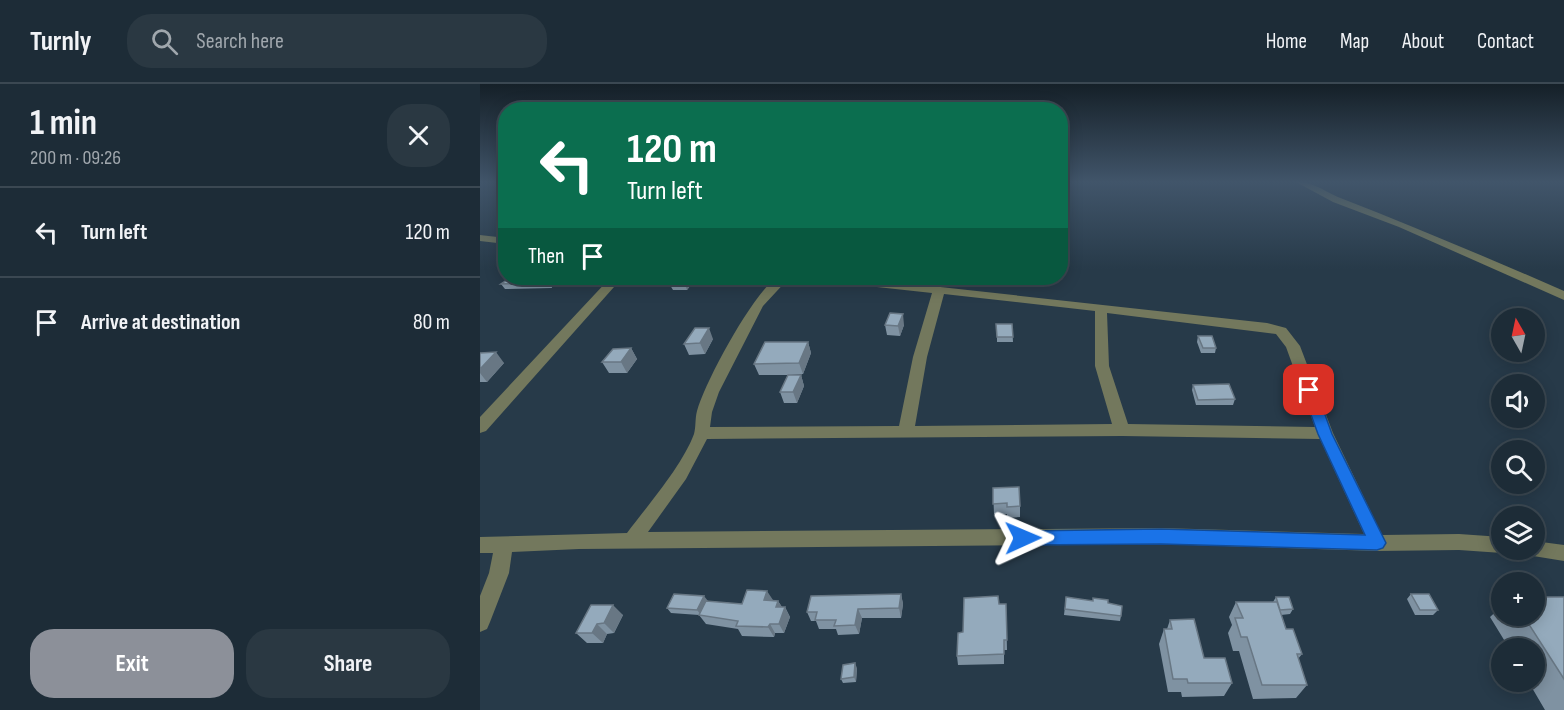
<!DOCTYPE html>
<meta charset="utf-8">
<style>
body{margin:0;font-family:"Sofia Sans Condensed",sans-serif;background:#2a3842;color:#f1f3f6;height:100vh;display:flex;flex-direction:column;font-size:22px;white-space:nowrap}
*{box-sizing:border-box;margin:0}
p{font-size:20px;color:#a0a7ad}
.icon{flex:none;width:33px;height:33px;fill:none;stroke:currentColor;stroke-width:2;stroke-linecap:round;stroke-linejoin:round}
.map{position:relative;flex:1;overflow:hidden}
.panel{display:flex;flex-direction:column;background:#1d2c37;width:480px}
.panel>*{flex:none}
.guide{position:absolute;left:18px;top:18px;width:570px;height:183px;border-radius:24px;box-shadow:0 3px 15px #0003,0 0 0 2px #3b4852;background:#0b6e4f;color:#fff;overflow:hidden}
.needle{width:39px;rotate:351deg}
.buttons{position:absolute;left:1011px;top:224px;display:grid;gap:12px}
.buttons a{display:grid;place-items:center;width:54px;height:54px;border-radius:50%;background:#1d2c37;box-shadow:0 3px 15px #0003,0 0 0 2px #3b4852;font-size:30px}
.pin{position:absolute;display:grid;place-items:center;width:51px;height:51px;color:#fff;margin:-26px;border-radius:12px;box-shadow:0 3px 9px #0006}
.me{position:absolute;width:66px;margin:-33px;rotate:89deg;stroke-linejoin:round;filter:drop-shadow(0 0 4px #0008)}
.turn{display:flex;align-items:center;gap:21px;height:126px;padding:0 30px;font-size:27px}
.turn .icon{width:78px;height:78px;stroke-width:2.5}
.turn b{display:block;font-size:42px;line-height:51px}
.then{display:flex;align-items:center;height:57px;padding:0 30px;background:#0003;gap:12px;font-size:22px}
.round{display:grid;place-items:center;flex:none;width:63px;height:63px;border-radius:24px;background:#2a3842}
.headline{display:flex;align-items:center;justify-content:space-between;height:102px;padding:0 30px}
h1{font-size:36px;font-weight:700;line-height:45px}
.primary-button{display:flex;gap:12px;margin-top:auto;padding:12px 30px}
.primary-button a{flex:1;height:69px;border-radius:24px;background:#8c9099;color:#fff;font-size:24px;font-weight:700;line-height:69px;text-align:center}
.primary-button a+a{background:#2a3842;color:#f1f3f6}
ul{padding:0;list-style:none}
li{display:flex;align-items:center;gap:18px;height:90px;padding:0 30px;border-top:2px solid #3b4852}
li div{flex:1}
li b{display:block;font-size:22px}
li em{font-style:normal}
header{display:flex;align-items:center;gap:36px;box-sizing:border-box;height:84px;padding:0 30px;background:#1d2c37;border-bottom:2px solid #3b4852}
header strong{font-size:28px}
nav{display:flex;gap:33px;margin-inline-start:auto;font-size:21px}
.search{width:420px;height:54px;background:#2a3842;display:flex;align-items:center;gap:15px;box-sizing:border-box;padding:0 21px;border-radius:24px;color:#a0a7ad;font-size:22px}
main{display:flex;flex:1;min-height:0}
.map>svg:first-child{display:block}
</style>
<header>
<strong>Turnly</strong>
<div class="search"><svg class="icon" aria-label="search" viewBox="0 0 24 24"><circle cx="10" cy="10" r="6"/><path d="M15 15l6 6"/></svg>Search here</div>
<nav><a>Home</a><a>Map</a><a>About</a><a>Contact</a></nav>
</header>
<main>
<section class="panel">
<div class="headline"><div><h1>1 min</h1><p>200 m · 09:26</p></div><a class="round"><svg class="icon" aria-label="close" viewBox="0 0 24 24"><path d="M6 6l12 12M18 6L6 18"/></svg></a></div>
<ul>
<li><svg class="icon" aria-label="left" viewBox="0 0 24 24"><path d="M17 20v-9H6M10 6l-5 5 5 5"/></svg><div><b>Turn left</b></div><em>120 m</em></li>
<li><svg class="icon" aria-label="arrive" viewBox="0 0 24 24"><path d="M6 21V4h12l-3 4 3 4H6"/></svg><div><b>Arrive at destination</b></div><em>80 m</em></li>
</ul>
<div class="primary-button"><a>Exit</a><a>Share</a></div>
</section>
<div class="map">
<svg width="1084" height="626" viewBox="0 0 1084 626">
<rect width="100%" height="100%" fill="#273a49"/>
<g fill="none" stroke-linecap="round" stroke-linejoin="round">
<path fill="#73785d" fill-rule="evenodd" d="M816 98C833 97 847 109 863 115 937 144 1011 175 1084 207V216L919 143 853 118Z
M0 151 26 154V160L0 157Z
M130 194H142L6 347 0 349V333Z
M296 194H309L283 222 239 308 232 328 230 343 419 342 433 273 452 209 351 198 345 194H378L787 239 806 244 820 262 853 349 902 451 979 450 1022 453V465H1030L1022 469 979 466 897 467 681 460 99 465 32 468 29 489 10 538 7 545 0 548V512L9 489 13 469H0V453L147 449C168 421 202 382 214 350 216 343 215 334 217 327 225 298 272 211 296 194ZM464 210 615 227V282L632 340 435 342 447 273ZM627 229 796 250 806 263 835 343 648 340 629 282ZM642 352 840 355 884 450 681 444 168 448 206 395 227 355Z
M1054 457 1084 461V477L1047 471 1044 465H1054Z"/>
</g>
<path fill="#7f92a2" d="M30 194H72V204L25 205 21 200Z
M216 194 207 206H193L190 201Z
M532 240 533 258H517V253Z
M405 241H424L420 252 407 251Z
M718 252 736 264 735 269H721L717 258Z
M233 255 225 270 209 271 204 260Z
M328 258 331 269 323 290 311 291H321L324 302 317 319H304L300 308 308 291H279L274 280Z
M151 264 157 275 147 289H129L122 278Z
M0 269 24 279 7 298H0Z
M713 301 755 315 753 321H716L712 306Z
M513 404 540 422V433L527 434V430H514Z
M421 510 423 520 421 534H382L379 550 358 551 356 545H339L336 537H331L327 528Z
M931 510 958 526 953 531H935L927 515Z
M586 513 628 519 641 532 640 537 584 531Z
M796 513 813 525 810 530 801 531 806 545 822 570 818 575 827 601 816 614 773 615 759 567H753L748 549 752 541 749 533 756 518H793Z
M1084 513V626H1065L1048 597H1054V564H1029L1010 533 1022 522V531H1054Z
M227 517 262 520 298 517 302 523H305L310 533 304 549H295L294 553 262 552 258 545 226 540 219 531 191 529 187 524Z
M519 520H526L527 566H524V580L478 581 477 572 483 548Z
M111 521 143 531 134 549 127 550 123 559H107L96 549Z
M690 536 724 574 752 599 744 612 702 613 701 608H688L679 560 684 545H687Z
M377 584 376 598 363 599 361 595Z"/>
<path fill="#687784" d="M69 194H72L73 195 72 204 69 198Z
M210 194H216L207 206 205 200Z
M423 230 424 241 420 252 418 242Z
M229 244 233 255 225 270 220 259Z
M328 258 331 269 323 290 319 279Z
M151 264 157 275 147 289 141 278Z
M16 268 24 279 7 298 0 289V285Z
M321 291 324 302 317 319 313 308Z
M287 507 293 516H284Z
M421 510 423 520 421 534 419 524Z
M224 512 228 517 221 531 217 526Z
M298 517 304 526 305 523 310 533 304 549 299 540 296 523Z
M133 521 143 531 134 549 124 539Z
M378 525 382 534 379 550 375 541Z
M117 540 127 550 123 559 112 549Z
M290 540 295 549 294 553 288 543Z
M375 579 377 584 376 598 374 593Z"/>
<path fill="#94aabc" stroke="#687784" stroke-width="1.5" d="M30 194H69V198L21 200Z
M195 194H210L205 200 190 201Z
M410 229 423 230 418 242 405 241Z
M516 240H532L533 253H517Z
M215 244H229L220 259 204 260Z
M718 252H732L736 264H723Z
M285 258H328L319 279 274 280Z
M151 264 141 278H122L133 265Z
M16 268 0 285V269Z
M308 291H321L313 308H300Z
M749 300 755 315 718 316 713 301Z
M539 403 540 422 527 423V419L513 420V404Z
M267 506 287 507 284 516 298 517 296 523H305L299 540H290L288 543 256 542 258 537 219 531 226 517 262 520Z
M194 510 224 512 217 526 187 524Z
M421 510 419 524 378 525 375 541 354 542 356 536H335L337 528H327L331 512Z
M931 510H949L958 526H940Z
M518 512 519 520H526L527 556H524V570L477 572 478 549 483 548 484 514Z
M586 513 613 517V514L628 516V519L642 522 641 532 585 525Z
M796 513H809L813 525 800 526Z
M1054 513H1084V595L1043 531H1054Z
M756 518H797L806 545H813L822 570H817L827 601H782L767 553H761L755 534H763Z
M111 521H133L124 539 117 540 112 549H96Z
M714 535 724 574H745L752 599H708L707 595H693L684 545H692L690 536Z
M375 579 374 593 361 595 363 581Z"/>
<linearGradient id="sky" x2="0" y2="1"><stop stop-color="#152028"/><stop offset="0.53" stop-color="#41556a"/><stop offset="1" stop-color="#41556a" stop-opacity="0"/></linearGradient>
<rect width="1084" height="185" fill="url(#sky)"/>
<path fill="#1a73e8" stroke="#114b97" stroke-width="1.5" d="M829 301 836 306 852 350 906 459 903 464 897 466 681 460 543 461 537 459 534 454 537 449 543 447 681 445 885 451 838 350 822 306Z"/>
</svg>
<div class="buttons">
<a><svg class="needle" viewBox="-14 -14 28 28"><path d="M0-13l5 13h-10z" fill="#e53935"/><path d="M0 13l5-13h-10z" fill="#a0a7ad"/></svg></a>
<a><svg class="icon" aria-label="sound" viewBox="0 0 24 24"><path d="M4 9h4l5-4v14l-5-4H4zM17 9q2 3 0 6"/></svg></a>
<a><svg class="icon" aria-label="search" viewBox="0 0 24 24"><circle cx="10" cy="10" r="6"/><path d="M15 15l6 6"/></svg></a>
<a><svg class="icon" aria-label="layers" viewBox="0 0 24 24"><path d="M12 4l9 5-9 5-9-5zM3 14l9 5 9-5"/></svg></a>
<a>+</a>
<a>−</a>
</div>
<div class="pin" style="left:829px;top:306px;background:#d93025"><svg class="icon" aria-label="arrive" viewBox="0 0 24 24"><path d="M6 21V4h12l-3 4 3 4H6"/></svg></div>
<svg class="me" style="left:543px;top:454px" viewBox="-20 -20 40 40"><path d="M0-17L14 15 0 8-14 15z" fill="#1a73e8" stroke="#fff" stroke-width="4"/></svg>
<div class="guide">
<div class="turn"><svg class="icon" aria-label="left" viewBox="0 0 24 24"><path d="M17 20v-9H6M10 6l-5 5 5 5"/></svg><div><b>120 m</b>Turn left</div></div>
<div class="then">Then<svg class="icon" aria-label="arrive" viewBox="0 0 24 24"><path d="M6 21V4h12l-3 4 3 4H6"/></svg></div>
</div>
</div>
</main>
